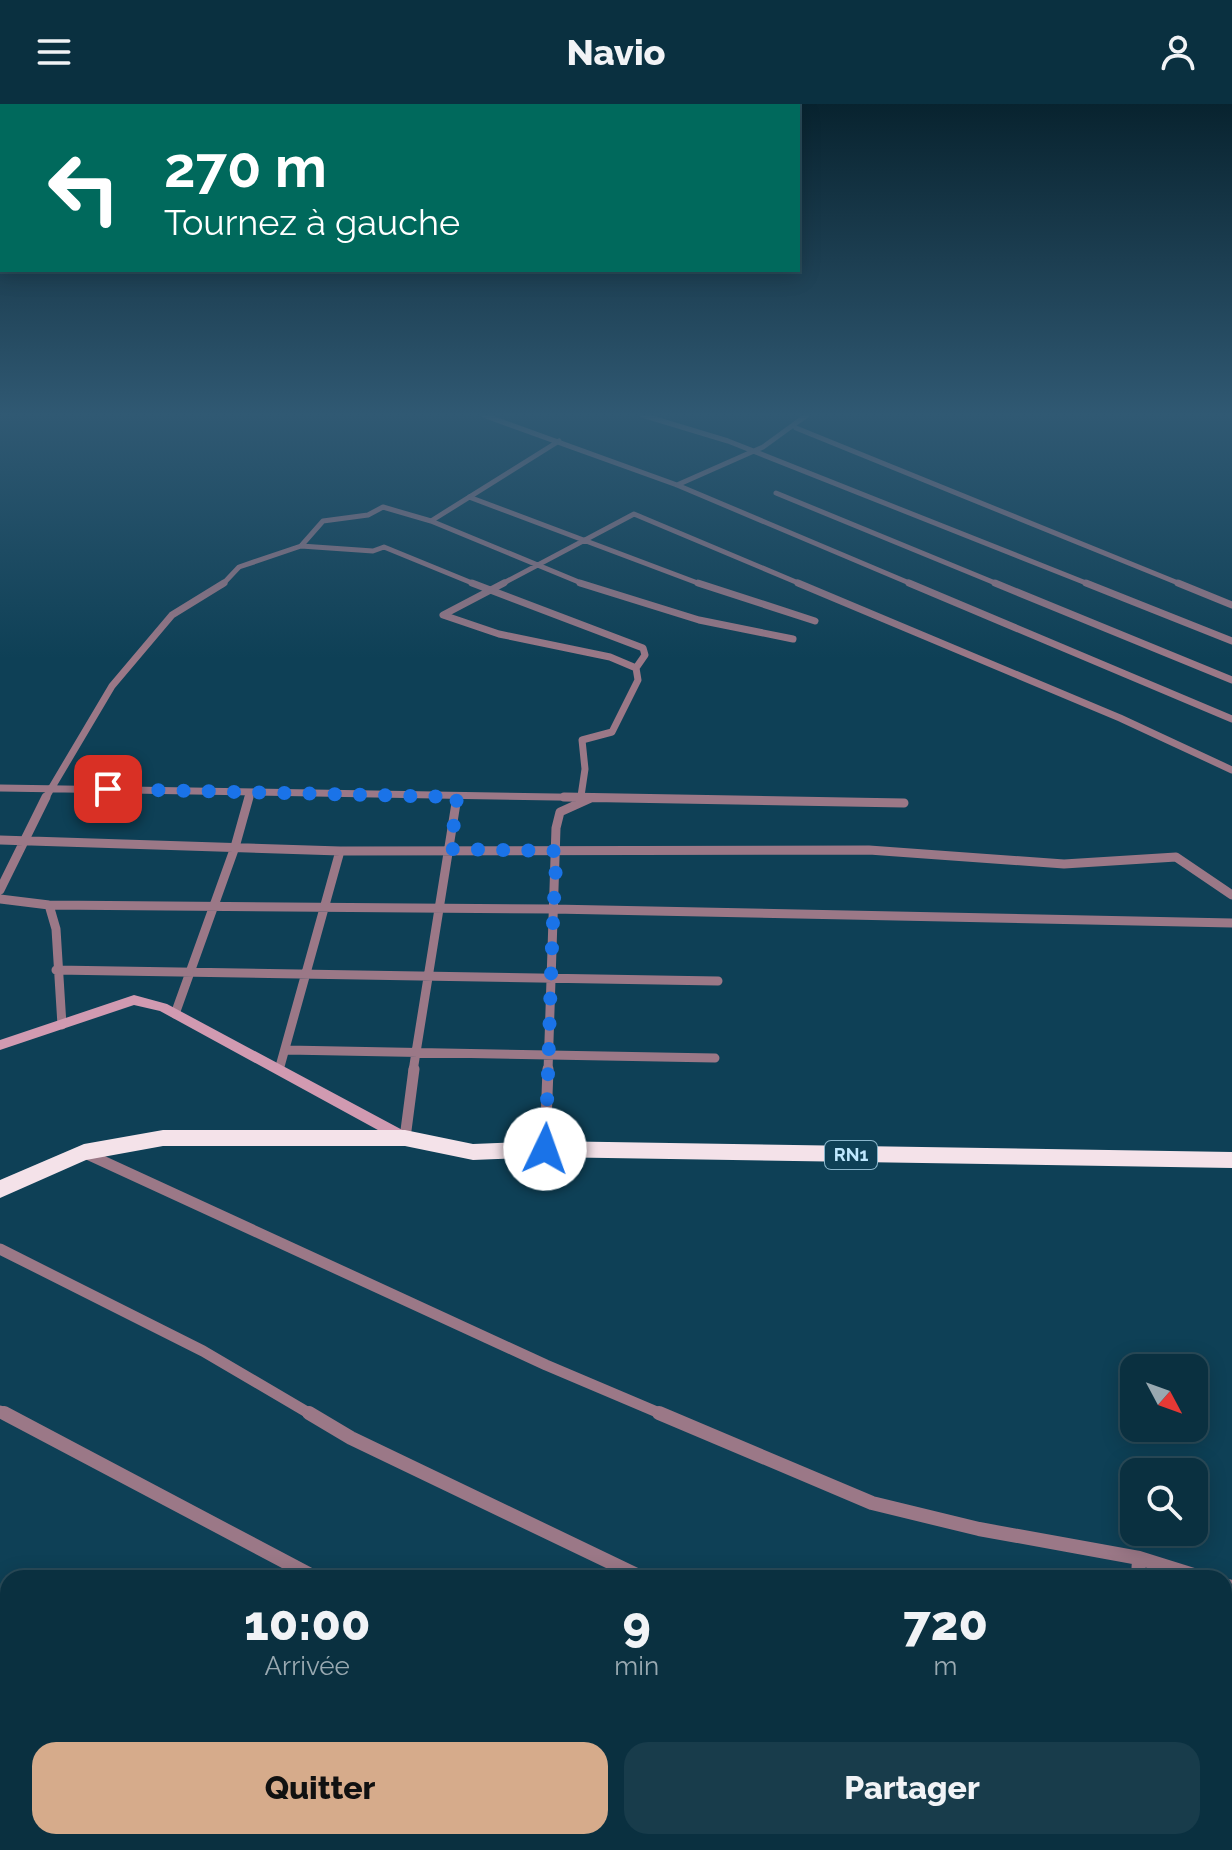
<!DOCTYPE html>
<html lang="fr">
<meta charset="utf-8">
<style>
body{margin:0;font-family:Raleway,sans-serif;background:#183c4b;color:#f1f3f6;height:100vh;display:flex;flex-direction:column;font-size:30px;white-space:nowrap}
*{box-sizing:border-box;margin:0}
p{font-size:26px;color:#99a9b1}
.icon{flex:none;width:44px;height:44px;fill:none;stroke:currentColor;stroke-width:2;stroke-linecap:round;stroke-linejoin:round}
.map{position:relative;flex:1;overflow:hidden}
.sheet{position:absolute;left:0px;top:1466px;width:1232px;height:280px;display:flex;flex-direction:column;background:#0a3040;border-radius:24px 24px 0 0;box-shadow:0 4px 20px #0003,0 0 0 2px #2a4b59}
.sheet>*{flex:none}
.top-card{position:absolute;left:0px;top:0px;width:800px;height:168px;box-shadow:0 4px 20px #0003,0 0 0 2px #2a4b59;background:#00695c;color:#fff;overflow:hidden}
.needle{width:52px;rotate:131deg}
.tools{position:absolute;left:1120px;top:1250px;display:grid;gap:16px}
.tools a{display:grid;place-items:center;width:88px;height:88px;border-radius:16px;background:#0a3040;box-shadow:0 4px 20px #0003,0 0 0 2px #2a4b59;font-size:40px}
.pin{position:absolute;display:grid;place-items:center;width:68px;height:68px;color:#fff;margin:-34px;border-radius:16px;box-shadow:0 4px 12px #0006}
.me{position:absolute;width:88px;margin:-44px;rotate:3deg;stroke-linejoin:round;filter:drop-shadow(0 0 6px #0008)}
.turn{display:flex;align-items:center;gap:28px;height:168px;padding:0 32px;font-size:36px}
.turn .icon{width:104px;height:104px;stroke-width:2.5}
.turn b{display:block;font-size:56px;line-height:68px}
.eta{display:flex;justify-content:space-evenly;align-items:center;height:136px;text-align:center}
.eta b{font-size:48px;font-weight:800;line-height:56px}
.cta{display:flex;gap:16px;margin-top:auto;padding:16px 32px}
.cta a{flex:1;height:92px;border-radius:24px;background:#d6ab8b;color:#111;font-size:32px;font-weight:800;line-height:92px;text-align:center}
.cta a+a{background:#183c4b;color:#f1f3f6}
header{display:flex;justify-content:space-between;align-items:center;height:104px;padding:0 32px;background:#0a3040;font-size:36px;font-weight:800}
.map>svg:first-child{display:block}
</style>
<header><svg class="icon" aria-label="menu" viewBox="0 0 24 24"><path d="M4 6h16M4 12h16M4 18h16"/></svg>Navio<svg class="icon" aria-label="person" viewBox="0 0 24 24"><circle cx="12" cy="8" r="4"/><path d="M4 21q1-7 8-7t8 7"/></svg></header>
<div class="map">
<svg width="1232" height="1746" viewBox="0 0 1232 1746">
<rect width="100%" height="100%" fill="#0e4056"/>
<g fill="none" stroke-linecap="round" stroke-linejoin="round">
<path stroke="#9b7887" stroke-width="5" d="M483 311 677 381 914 481
M642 311 728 337 1091 481
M796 324 1183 481
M559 337 431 417 586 481
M677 381 763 343 807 311
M776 389 1000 481
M469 393 703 481
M301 442 373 447 384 443 477 481
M222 481 239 463 301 442 323 417 368 411 383 403 431 417
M500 481 634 410 803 481"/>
<path stroke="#9b7887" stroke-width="7" d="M472 479 643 544 645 551 636 564 638 576 612 628 582 636 585 665 581 692
M504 479 443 511 499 530 610 553 636 564
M580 479 699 516 793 535
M698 479 815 517
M798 479 1120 614 1232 666
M909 479 1232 615
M995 479 1232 576
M1086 479 1232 537
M1178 479 1232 501
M0 684 684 695
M45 695 112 582 172 511 224 479
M248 695 250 688
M588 695 591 694"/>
<path stroke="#9b7887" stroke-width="9" d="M564 693 904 699
M0 736 340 747 869 746 1064 760 1176 753 1232 791
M0 786 46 693
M0 795 49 801 553 805 1232 819
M49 801 56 825 62 921
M56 866 718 877
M175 910 235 743 249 693
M287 946 715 954
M279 966 340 747
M413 967 457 693
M548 967 556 724 560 708 591 694"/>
<path stroke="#9b7887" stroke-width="11" d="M405 1034 414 965
M545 1045 548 965
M85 1049 546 1261 664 1311
M0 1145 203 1247 312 1311
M0 1307 8 1311"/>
<path stroke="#9b7887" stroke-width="14" d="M4 1309 316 1474
M309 1309 351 1334 643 1474
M659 1309 872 1399 979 1425 1139 1454 1203 1474
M1138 1474 1139 1454
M1224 1481 1232 1483
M0 1506 8 1510
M821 1738 836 1746
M1208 1738 1223 1746
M1120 1746 1121 1738"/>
<path fill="#d19ab1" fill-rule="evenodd" d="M134 891 167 900 408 1029 410 1033 408 1037 403 1039 398 1037 160 907 134 901 0 946V936Z"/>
<path fill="#f4e2e9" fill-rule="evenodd" d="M163 1026H405L473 1040 545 1037 1232 1048V1064L545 1053 473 1056 405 1042H163L86 1056 0 1094V1076L84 1040Z"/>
</g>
<linearGradient id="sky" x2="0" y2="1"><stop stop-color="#08232f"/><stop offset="0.56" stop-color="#305973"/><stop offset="1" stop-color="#305973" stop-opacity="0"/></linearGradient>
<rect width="1232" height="555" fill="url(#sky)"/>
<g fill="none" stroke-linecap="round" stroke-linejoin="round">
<path stroke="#1a73e8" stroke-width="14" stroke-dasharray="0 25.2" d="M108 685 457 693 451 745 557 747C550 846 550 945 545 1045"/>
</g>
<g text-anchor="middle" stroke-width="6" stroke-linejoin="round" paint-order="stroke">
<rect fill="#0e4056" stroke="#8ab6cc" stroke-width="2" x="825" y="1037" width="52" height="28" rx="6"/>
<g font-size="18" font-weight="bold" fill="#bfe8ff">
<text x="851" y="1057">RN1</text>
</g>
</g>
</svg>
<div class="tools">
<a><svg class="needle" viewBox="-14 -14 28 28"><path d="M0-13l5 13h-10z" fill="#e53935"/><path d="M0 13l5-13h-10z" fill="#99a9b1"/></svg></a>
<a><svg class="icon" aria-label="search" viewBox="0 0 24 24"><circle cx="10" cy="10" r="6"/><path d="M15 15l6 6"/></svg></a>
</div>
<div class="pin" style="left:108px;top:685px;background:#d93025"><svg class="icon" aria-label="arrive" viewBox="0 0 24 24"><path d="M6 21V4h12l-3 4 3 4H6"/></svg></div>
<svg class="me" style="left:545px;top:1045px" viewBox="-20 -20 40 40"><circle r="19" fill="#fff"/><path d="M0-13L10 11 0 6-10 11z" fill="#1a73e8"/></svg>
<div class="top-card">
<div class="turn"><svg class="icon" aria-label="left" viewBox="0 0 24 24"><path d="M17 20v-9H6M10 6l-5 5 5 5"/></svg><div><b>270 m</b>Tournez à gauche</div></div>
</div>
<section class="sheet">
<div class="eta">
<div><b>10:00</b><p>Arrivée</p></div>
<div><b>9</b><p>min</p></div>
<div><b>720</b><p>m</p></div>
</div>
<div class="cta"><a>Quitter</a><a>Partager</a></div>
</section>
</div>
